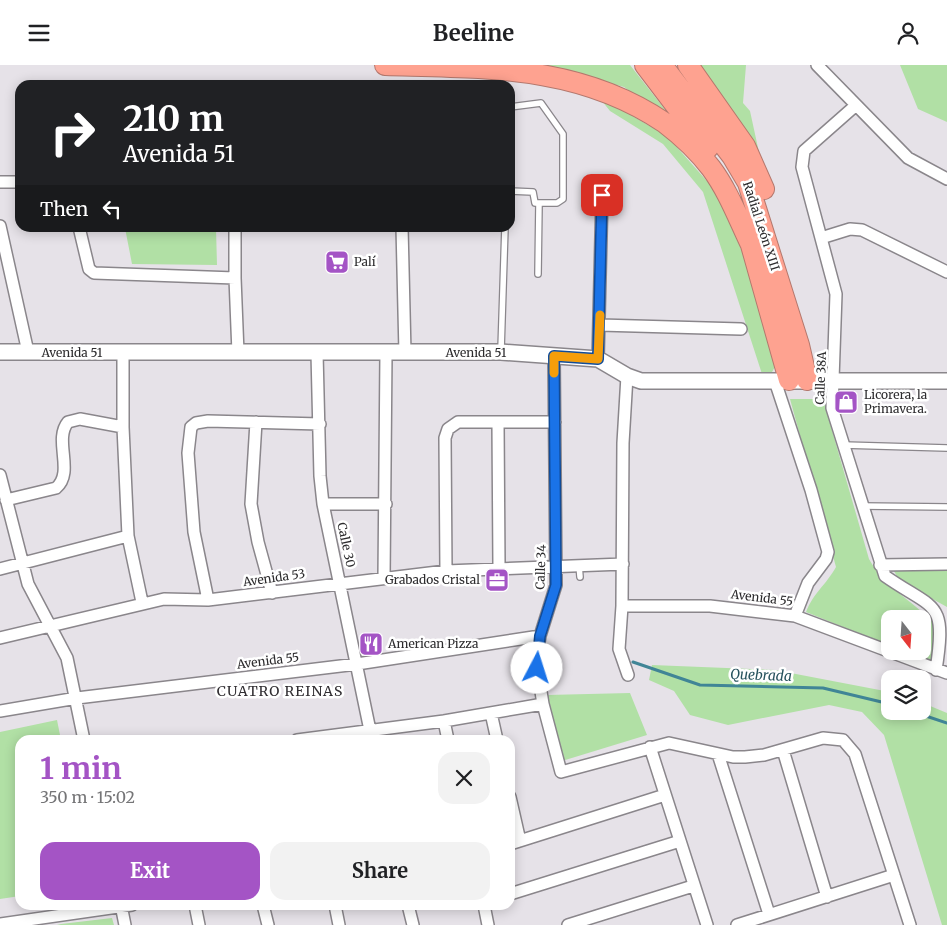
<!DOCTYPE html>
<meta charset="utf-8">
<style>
body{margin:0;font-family:Merriweather,serif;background:#f2f2f2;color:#202124;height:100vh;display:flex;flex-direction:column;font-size:19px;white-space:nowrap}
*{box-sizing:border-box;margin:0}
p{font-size:16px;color:#757577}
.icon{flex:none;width:28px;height:28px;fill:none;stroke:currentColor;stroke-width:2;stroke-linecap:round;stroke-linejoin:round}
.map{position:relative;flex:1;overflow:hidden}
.sheet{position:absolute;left:15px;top:670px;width:500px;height:175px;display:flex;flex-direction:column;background:#fff;border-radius:15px;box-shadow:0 2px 12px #0003}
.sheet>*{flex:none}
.guide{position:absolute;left:15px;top:15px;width:500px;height:152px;border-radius:15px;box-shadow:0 2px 12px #0003;background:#202124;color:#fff;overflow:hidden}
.needle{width:32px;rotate:163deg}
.controls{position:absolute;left:881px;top:545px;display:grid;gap:10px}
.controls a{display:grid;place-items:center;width:50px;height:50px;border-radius:10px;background:#fff;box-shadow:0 2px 12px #0003;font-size:25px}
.pin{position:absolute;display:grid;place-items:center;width:42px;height:42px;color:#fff;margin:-21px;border-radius:10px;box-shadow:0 2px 8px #0006}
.me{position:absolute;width:55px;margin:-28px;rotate:5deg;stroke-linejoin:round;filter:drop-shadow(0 0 4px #0008)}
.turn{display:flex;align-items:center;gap:18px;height:105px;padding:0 25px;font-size:22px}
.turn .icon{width:65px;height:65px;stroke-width:2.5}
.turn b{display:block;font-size:35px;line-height:42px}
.then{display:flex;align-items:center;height:48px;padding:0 25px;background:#0003;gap:10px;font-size:19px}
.round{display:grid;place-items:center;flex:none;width:52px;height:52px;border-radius:15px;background:#f2f2f2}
.headline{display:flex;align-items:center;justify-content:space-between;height:85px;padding:0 25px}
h1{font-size:30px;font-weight:700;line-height:38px;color:#a454c5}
.cta{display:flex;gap:10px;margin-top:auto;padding:10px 25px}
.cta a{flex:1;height:58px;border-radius:15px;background:#a454c5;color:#fff;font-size:20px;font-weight:700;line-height:58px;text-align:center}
.cta a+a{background:#f2f2f2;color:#202124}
header{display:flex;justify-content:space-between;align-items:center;height:65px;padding:0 25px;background:#fff;font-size:22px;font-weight:700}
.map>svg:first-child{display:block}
</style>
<header><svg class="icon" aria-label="menu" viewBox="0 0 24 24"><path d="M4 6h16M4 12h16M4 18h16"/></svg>Beeline<svg class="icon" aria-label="person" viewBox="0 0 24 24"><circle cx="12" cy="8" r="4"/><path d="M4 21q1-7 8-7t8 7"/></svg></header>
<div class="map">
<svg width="947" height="860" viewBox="0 0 947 860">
<rect width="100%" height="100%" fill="#e6e2e8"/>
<path fill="#b1e0a5" d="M544 0H630L681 65 624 22Z
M696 0H746L743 38 750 46 760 92Z
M900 0H947V57L918 44Z
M598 31 667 71 714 124 742 186 775 294V302L772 307 762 309 703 127 663 79 610 46Z
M125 163H216L217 200 132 199Z
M790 334H823L869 494C886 524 912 535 935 559L937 577 931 598 902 586H922V554H890V581L806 547C814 527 826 520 836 502Z
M892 503H947V542L900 516Z
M652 600 775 605 890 627V646H922L923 638 947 648V860H942L884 670 862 647 829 640 728 660 690 650 674 626 649 615Z
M630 628 647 670 562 696 547 630Z
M57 655 61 675H20V831L0 834V667Z
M112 853 114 860H57L61 859Z"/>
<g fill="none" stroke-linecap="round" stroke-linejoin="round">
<path stroke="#408596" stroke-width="3" d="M633 597 700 620 823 623 890 639
M911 646 947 658"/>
<g stroke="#8a868b" stroke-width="8">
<path id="lane" d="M510 42 541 38 563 69V134L557 138H539
M510 126 533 127 535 138H539L538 209
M501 285 505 162
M843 380 947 383
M862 441 947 442
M579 500 580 512"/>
</g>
<g stroke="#8a868b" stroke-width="14">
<path id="street" d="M817 0 908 93 947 114
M855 41 804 86 802 102 836 229 832 343 885 511C935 546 947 534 936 605
M0 117H20
M0 161 28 287
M79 162 89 204 94 208 235 213
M235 162V213L238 288
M402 162 405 288
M821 173 850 164 862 165 947 207
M600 260 741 264
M123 288V362L128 471 142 537
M317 288 320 411 323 439 372 675
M554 291 556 520 540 571 536 596 543 639 561 707 669 678 733 692H745L764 690 823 673 843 675 855 689 910 860
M598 294 602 130
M627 311 623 378 622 541 619 584 628 610
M775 316 811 425 828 487 826 494 808 518 795 551
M256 357 251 439 258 477 272 528
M498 358 499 502
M0 410 28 519 67 593 84 675
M6 435 56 423C75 407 53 375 68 357L80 354 123 362
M323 439H386
M880 500 947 499
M0 504 128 471
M446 506 445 373 448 364 458 357H555
M384 513 386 288
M208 535 194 467 188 388 191 362 196 358 208 356 320 359
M622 541H710L795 551 947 608
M0 573 164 534 208 535 446 506 623 499
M0 646 77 633 357 599 540 571
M491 648 497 675
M444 656 448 675
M297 675 444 656 543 639
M650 682 707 860
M783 685 827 832
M718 689 769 849
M510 732 520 776
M510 779 665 730
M510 829 680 776
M121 840 125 860
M195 840 199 860
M263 840 268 860
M335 840 339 860
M408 840 413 860
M484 840 488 860
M0 859 132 840
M568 860 693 821
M737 860 894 810"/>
</g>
<g stroke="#8a868b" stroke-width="18">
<path id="secondary" d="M0 287H501L598 294 627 311 641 316H947"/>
</g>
<g stroke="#b4786d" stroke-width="22">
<path id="highway" d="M385 0C487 3 580 0 665 58 682 71 698 86 711 103 729 127 740 158 753 184
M645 0 708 83
M662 0 732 91 748 118 799 280 807 315
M688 0 745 81 764 124
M749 173 789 315"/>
</g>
<use href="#lane" stroke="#fff" stroke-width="5.5"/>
<use href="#street" stroke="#fff" stroke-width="11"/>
<use href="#secondary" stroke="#fff" stroke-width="15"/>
<use href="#highway" stroke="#fea290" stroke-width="20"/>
</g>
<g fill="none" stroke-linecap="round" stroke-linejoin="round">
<g stroke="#114b97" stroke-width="12">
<path id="route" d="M537 603 540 571 556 520 554 291 598 294 602 130"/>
</g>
<use href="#route" stroke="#1a73e8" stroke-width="9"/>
<path stroke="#f59e0b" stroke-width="9" d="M554 308V291L598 294 600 250"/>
</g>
<defs>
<g id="supermarket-square" transform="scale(1.25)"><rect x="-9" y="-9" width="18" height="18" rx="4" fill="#a454c5" stroke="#fff"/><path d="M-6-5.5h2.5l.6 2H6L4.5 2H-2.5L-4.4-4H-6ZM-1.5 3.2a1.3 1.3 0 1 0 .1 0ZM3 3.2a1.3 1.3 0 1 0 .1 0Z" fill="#fff"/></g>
<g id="shop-square" transform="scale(1.25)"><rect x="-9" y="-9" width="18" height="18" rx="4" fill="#a454c5" stroke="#fff"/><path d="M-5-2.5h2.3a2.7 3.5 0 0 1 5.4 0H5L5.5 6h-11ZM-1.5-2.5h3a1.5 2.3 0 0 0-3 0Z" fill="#fff"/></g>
<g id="office-square" transform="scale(1.25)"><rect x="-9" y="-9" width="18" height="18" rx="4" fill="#a454c5" stroke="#fff"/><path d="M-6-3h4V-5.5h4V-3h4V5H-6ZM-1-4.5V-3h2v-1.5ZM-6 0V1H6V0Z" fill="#fff"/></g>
<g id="restaurant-square" transform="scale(1.25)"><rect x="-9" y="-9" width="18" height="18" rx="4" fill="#a454c5" stroke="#fff"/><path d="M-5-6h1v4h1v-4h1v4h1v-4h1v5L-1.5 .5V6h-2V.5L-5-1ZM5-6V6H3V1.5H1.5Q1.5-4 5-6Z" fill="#fff"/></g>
</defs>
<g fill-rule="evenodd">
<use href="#supermarket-square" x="337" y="197"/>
<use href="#shop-square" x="846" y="337"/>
<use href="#office-square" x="497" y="515"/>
<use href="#restaurant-square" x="371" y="579"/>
</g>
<g text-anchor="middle" stroke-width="5" stroke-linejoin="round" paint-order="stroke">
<g font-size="12" fill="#2c2b2d" stroke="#fff">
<text transform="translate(761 161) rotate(72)" y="4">Radial León XIII</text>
<text x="72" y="292">Avenida 51</text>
<text x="476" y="292">Avenida 51</text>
<text transform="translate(821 313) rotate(-88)" y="4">Calle 38A</text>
<text transform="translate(346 480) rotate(78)" y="4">Calle 30</text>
<text transform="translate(541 502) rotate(-88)" y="4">Calle 34</text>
<text transform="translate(274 513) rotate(-8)" y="4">Avenida 53</text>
<text transform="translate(762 533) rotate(7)" y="4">Avenida 55</text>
<text transform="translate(268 596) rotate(-7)" y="4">Avenida 55</text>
</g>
<g font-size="12" fill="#2c2b2d" stroke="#fff" text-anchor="start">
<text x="354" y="201">Palí</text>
<text x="864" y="334">Licorera, la<tspan x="864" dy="14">Primavera.</tspan></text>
<text x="480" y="519" text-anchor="end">Grabados Cristal</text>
<text x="388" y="583">American Pizza</text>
</g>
<g font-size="14" font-style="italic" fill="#28535e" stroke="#fff">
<text transform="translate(761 610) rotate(2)" y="5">Quebrada</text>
</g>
<g font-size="14" letter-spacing="1" fill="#312e32" stroke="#fff">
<text x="280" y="631">CUATRO REINAS</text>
</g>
</g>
</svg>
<div class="controls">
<a><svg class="needle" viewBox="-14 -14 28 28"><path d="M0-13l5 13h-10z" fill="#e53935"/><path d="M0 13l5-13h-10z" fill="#757577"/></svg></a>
<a><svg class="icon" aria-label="layers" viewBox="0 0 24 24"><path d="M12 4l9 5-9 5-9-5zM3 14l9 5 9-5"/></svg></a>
</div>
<div class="pin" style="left:602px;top:130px;background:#d93025"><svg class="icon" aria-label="arrive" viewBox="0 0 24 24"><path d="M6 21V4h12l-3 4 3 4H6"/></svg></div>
<svg class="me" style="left:537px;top:603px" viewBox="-20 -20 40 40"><circle r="19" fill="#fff"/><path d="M0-13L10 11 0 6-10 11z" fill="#1a73e8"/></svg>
<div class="guide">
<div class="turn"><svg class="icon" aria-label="right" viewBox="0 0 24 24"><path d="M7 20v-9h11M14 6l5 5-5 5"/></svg><div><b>210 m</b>Avenida 51</div></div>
<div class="then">Then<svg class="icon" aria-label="left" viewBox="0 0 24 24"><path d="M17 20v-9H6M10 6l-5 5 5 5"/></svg></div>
</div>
<section class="sheet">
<div class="headline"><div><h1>1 min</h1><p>350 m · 15:02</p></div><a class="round"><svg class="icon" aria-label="close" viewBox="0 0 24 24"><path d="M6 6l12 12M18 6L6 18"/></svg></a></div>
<div class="cta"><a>Exit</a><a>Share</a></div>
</section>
</div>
